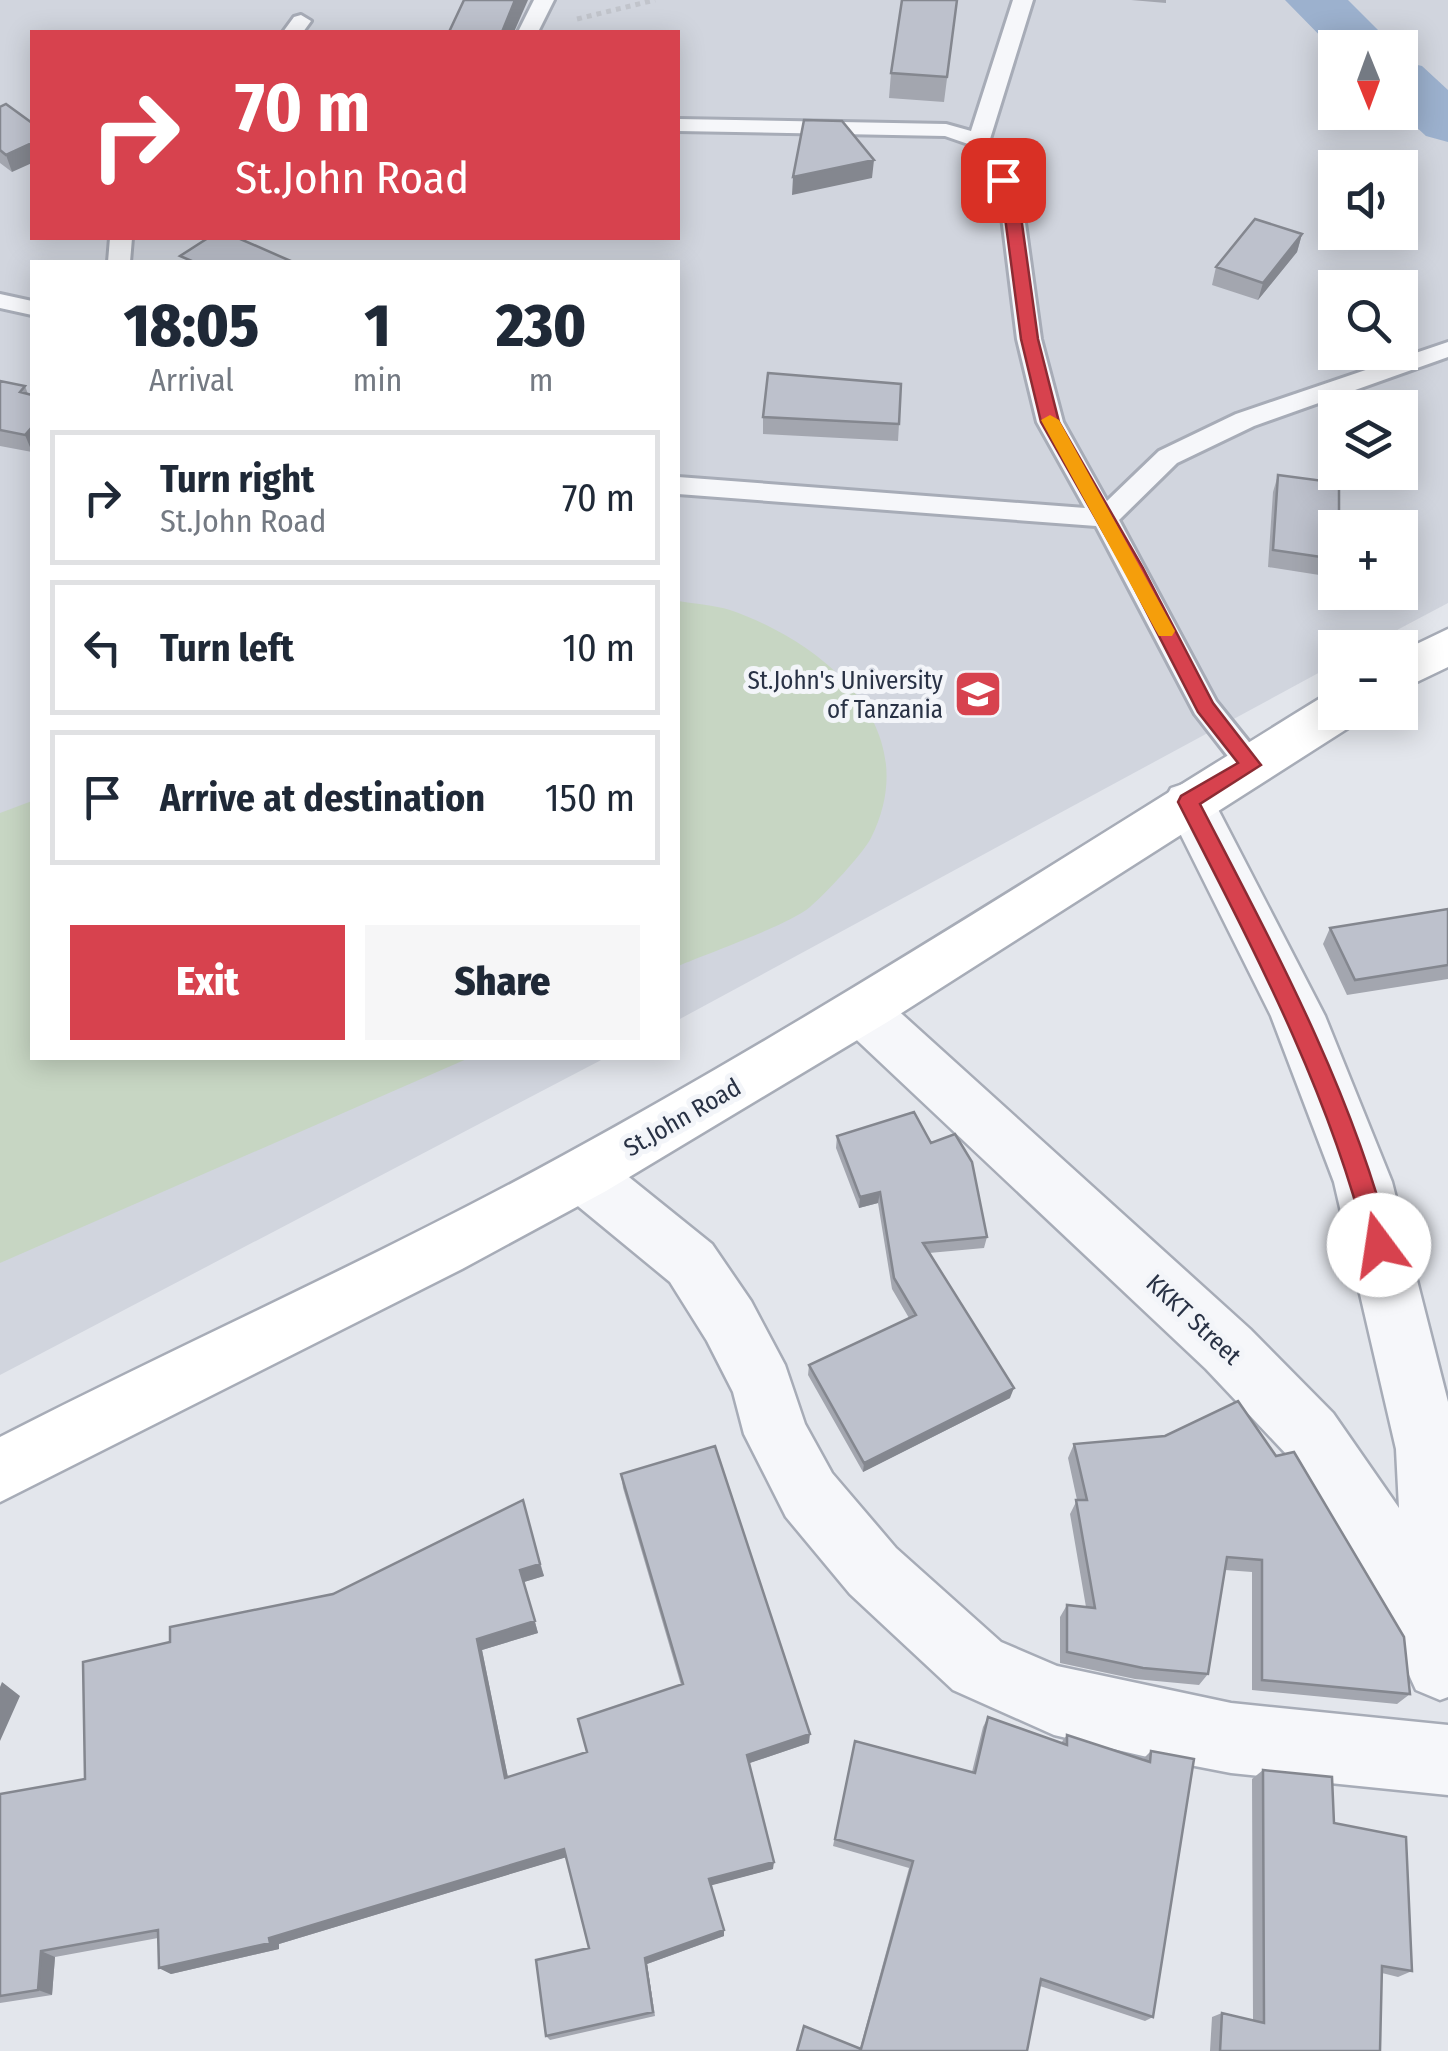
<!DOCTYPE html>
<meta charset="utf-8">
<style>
body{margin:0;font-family:"Fira Sans Condensed",sans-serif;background:#f6f6f7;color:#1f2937;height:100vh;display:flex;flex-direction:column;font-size:38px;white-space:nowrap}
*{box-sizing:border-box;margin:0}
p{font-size:32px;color:#747a83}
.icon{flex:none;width:55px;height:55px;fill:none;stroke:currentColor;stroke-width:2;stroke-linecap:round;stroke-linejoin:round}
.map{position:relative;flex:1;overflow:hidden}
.side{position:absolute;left:30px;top:260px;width:650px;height:800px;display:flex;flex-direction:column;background:#fff;border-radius:0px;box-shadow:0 5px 25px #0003}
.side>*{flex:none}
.banner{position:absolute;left:30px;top:30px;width:650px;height:210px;border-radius:0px;box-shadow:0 5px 25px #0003;background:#d7424e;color:#fff;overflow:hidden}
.needle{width:65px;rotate:179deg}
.fabs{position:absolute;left:1318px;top:30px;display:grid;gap:20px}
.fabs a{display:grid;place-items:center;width:100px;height:100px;border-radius:0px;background:#fff;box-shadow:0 5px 25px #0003;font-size:50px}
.pin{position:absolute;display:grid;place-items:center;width:85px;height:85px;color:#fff;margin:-42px;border-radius:20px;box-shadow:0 5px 15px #0006}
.me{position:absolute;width:110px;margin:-55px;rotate:346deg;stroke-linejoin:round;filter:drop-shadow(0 0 8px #0008)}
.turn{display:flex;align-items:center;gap:35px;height:210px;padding:0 40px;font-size:45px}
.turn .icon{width:130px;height:130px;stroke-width:2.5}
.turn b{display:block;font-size:70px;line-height:85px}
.eta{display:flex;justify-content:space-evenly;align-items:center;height:170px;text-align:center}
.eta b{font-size:60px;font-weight:800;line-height:70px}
.action{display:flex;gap:20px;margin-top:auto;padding:20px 40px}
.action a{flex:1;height:115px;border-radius:0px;background:#d7424e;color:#fff;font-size:40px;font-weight:800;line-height:115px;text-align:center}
.action a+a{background:#f6f6f7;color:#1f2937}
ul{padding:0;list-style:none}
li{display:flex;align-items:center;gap:30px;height:135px;margin:0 20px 15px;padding:0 20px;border:5px solid #e0e1e3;border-radius:0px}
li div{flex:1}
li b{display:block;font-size:38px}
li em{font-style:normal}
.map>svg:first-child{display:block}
</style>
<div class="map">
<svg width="1448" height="2051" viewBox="0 0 1448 2051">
<rect width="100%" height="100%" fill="#e3e6ec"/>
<path fill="#d1d5de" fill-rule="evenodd" d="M0 0H1448V603L1365 647 1335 648V664L678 1020V262H32V1058H605L0 1375ZM32 32H678V238H32ZM1335 48H1400V112H1335ZM1335 168H1400V232H1335ZM1335 288H1400V352H1335ZM1335 408H1400V472H1335ZM1335 528H1400V592H1335Z"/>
<path fill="#c7d6c3" d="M678 601C695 604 714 605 730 610 825 643 926 728 871 838 862 855 826 893 810 907 791 924 706 954 678 966Z
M32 801V1058H469L0 1263V813Z"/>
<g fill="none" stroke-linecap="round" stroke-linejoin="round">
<path fill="#9cb1ce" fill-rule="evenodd" d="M1285 0H1348L1396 48H1335V51Z
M1400 61 1422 66 1448 90V142L1426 136 1400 112Z"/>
<g stroke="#a7acb7" stroke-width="6">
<path id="lane" d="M534 0H554L538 32H518Z
M1013 0H1033L990 139 1007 159 1022 201 1041 339 1063 422 1107 501 1159 451 1236 414 1448 342V357L1254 426 1177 463 1119 520 1216 701 1261 757 1266 765 1261 773 1251 776 1241 773 1195 714 1096 526 678 494V477L1085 508 1037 422 1017 339 1000 201 986 161 971 145 945 136 678 131V119L946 124 971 131Z
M301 15 311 21 303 32H283L294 17Z
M110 238H132L130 262H108Z
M0 294 32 301V315L0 308Z"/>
</g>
<g stroke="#a7acb7" stroke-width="5">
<path id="street" d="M1189 782 1207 788 1325 1016 1392 1182 1448 1402V1697L1440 1700 1416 1690 1356 1559 1289 1457 1206 1369 844 1028 836 1012 844 996 863 989 882 996 1250 1329 1333 1413 1399 1508 1396 1449 1334 1182 1271 1016 1164 801 1171 788Z
M583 1150 604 1157 712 1244 751 1301 785 1365 805 1424 832 1473 896 1548 1001 1642 1057 1666 1231 1703 1448 1725V1795L1231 1773 1143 1756 1054 1735 953 1690 850 1594 786 1517 744 1434 733 1392 707 1341 670 1282 562 1193 554 1175 562 1157Z"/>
</g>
<g stroke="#a7acb7" stroke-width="5">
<path id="secondary" d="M1448 629V667L1400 690V652Z
M1335 695V712H1360L1353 725 889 1021 606 1191 462 1269 0 1502V1437C187 1341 380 1256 564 1155 822 1014 1069 853 1319 699Z"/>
</g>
<path stroke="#c1c4cb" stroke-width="5" stroke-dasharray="5 5" stroke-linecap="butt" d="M577 19 655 0"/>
<use href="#lane" fill="#f6f7fa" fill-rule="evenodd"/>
<use href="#street" fill="#f6f7fa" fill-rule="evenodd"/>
<use href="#secondary" fill="#fff" fill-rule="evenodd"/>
</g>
<path fill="#a3a6af" d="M957 0 944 102 889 98 891 73Z
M1131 0H1166V3Z
M0 107 12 172 0 163Z
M1302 234 1297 252 1258 300 1212 285 1216 267Z
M0 381 25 386 28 394 32 452 0 446Z
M763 417 899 424 898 441 763 434Z
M1278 475 1335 528V568L1332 577 1268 567 1273 492Z
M1448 909V979L1347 995 1323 944 1330 928Z
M837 1136 931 1143 987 1237 984 1248 929 1253 1010 1398 863 1472 808 1375 809 1365 909 1318 892 1289 878 1203 859 1208 836 1148Z
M1165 1436 1410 1694 1397 1704 1252 1690V1572L1225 1570 1208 1674 1199 1685 1135 1679 1060 1663V1617L1067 1605 1086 1607 1070 1514 1077 1500 1068 1458 1074 1444Z
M621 1474 809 1743 749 1763 773 1869 711 1885 724 1936 647 1964 655 2016 550 2040 546 2036 589 1948 566 1857 279 1944V1949L171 1974 159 1968 158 1938 55 1957 52 1995 0 2003V1794L85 1779 170 1642 333 1594 523 1500 544 1576 524 1582 538 1633 482 1650 508 1778 587 1752 681 1685 623 1488Z
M988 1717 1061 1743 1067 1735 1143 1759 1151 1751 1153 2017 1145 2021 1040 1986 1027 2051H796L860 2048 909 1868 833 1846 853 1751 972 1772 983 1727Z
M1263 1770 1334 1823 1412 1971 1398 1977 1382 1973 1380 2051H1210L1212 2017 1222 2013 1253 2021 1252 1779Z"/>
<path fill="#84878f" d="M515 0H528L514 32H502Z
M32 143V163L12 172 6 155Z
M874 160 872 178 792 195 793 177Z
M1302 234 1297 252 1258 300 1263 283Z
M32 427V452L25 435Z
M880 1192 878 1203 859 1208 860 1197Z
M1014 1388 1010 1398 863 1472 864 1463Z
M540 1564 544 1576 524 1582 538 1633 482 1650 510 1787 505 1778 477 1639 520 1570Z
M2 1682 20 1696 0 1741V1687Z
M810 1734 809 1743 747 1764V1755Z
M564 1849 567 1857 279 1944V1949L171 1974 159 1968 269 1938Z
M774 1862 773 1869 709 1886V1879Z
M724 1930V1936L647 1964 655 2016 645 1958Z
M41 1951 55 1957 52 1995 38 1990Z"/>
<path fill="#bdc1cc" stroke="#84878f" stroke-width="2.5" d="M464 0H515L502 32H449Z
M902 0H957L947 77 891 73Z
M6 104 32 123V143L6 155 0 150V107Z
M804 120 842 121 874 160 793 177Z
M1255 219 1302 234 1263 283 1216 267Z
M208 238H238L293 262H194L180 256Z
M768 373 901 384 899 424 763 417Z
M0 381 25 386 20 392 32 395V427L25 435 0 430Z
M1278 475 1339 483V528H1335V559L1273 550Z
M1448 909V965L1355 980 1330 928Z
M914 1112 931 1143 955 1134 972 1162 987 1237 923 1243 1014 1388 864 1463 809 1365 916 1315 894 1278 880 1192 860 1197 837 1136Z
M1238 1401 1276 1456 1294 1452 1404 1637 1410 1694 1262 1680V1560L1227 1557 1208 1674 1143 1668 1067 1652V1605L1095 1608 1076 1500H1087L1074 1444 1165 1436Z
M715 1446 810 1734 747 1755 774 1862 709 1879 724 1930 645 1958 653 2012 546 2036 536 1960 589 1948 564 1849 269 1938 270 1943 159 1968 158 1930 41 1951 38 1990 0 1996V1794L85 1779 83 1662 170 1642V1627L333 1594 523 1500 540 1564 520 1570 535 1621 477 1639 505 1778 587 1752 578 1719 683 1684 621 1474Z
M988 1717 1067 1745V1735L1150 1762 1151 1751 1194 1759 1153 2017 1041 1979 1027 2051H797L804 2026 861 2049 913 1861 835 1839 855 1741 975 1773Z
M1263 1770 1332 1777 1334 1823 1406 1837 1412 1971 1382 1966 1380 2051H1220L1222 2013 1264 2023Z"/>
<path fill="#d7424e" stroke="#8c2b33" stroke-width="2.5" d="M1003 175 1011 180 1019 202 1038 339 1059 422 1143 568 1213 703 1261 765 1200 804C1274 947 1351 1088 1391 1245L1388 1253 1379 1256 1370 1253 1367 1245C1328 1088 1251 945 1178 802L1181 796 1238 763 1198 712 1124 568 1041 422 1021 339 1003 202 996 180Z"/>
<path fill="#f59e0b" d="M1050 415 1059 420 1175 631 1172 636H1159L1156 631 1041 420Z"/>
<defs>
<g id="university-square" transform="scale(2.5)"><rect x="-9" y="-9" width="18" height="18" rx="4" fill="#d7424e" stroke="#f3f5f9"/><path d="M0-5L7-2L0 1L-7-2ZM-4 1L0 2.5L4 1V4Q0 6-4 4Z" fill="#fff"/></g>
</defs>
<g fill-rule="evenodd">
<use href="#university-square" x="978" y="694"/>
</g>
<g text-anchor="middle" stroke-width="10" stroke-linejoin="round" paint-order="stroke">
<g font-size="25" fill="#293245" stroke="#f3f5f9" text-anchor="end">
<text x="943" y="689">St.John's University<tspan x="943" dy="29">of Tanzania</tspan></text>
</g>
<g font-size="25" fill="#293245" stroke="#f3f5f9">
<text transform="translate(682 1117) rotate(-30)" y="9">St.John Road</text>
<text transform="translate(1194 1319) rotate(43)" y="9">KKKT Street</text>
</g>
</g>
</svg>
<div class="fabs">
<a><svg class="needle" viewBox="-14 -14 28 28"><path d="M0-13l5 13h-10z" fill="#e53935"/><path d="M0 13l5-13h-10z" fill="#747a83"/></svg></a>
<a><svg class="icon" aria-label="sound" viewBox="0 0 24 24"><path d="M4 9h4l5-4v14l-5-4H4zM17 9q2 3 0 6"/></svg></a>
<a><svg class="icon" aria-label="search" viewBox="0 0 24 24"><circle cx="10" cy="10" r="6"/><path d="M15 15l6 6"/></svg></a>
<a><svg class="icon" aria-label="layers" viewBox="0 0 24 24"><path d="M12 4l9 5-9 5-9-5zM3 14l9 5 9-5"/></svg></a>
<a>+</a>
<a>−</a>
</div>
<div class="pin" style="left:1003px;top:180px;background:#d93025"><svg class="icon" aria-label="arrive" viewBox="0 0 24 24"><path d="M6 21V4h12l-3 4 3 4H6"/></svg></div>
<svg class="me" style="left:1379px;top:1245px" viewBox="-20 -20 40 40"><circle r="19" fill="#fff"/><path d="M0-13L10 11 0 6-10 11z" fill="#d7424e"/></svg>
<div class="banner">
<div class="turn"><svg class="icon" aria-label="right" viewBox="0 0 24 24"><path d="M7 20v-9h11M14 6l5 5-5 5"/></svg><div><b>70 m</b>St.John Road</div></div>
</div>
<section class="side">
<div class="eta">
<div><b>18:05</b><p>Arrival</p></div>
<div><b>1</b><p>min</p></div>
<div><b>230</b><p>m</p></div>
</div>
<ul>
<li><svg class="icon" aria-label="right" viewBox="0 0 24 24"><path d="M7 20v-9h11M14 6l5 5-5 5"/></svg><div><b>Turn right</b><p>St.John Road</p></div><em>70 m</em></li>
<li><svg class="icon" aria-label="left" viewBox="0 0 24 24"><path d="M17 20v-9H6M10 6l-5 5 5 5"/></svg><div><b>Turn left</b></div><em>10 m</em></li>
<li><svg class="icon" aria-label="arrive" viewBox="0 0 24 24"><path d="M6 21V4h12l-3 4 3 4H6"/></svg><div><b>Arrive at destination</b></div><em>150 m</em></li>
</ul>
<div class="action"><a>Exit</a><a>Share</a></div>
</section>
</div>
